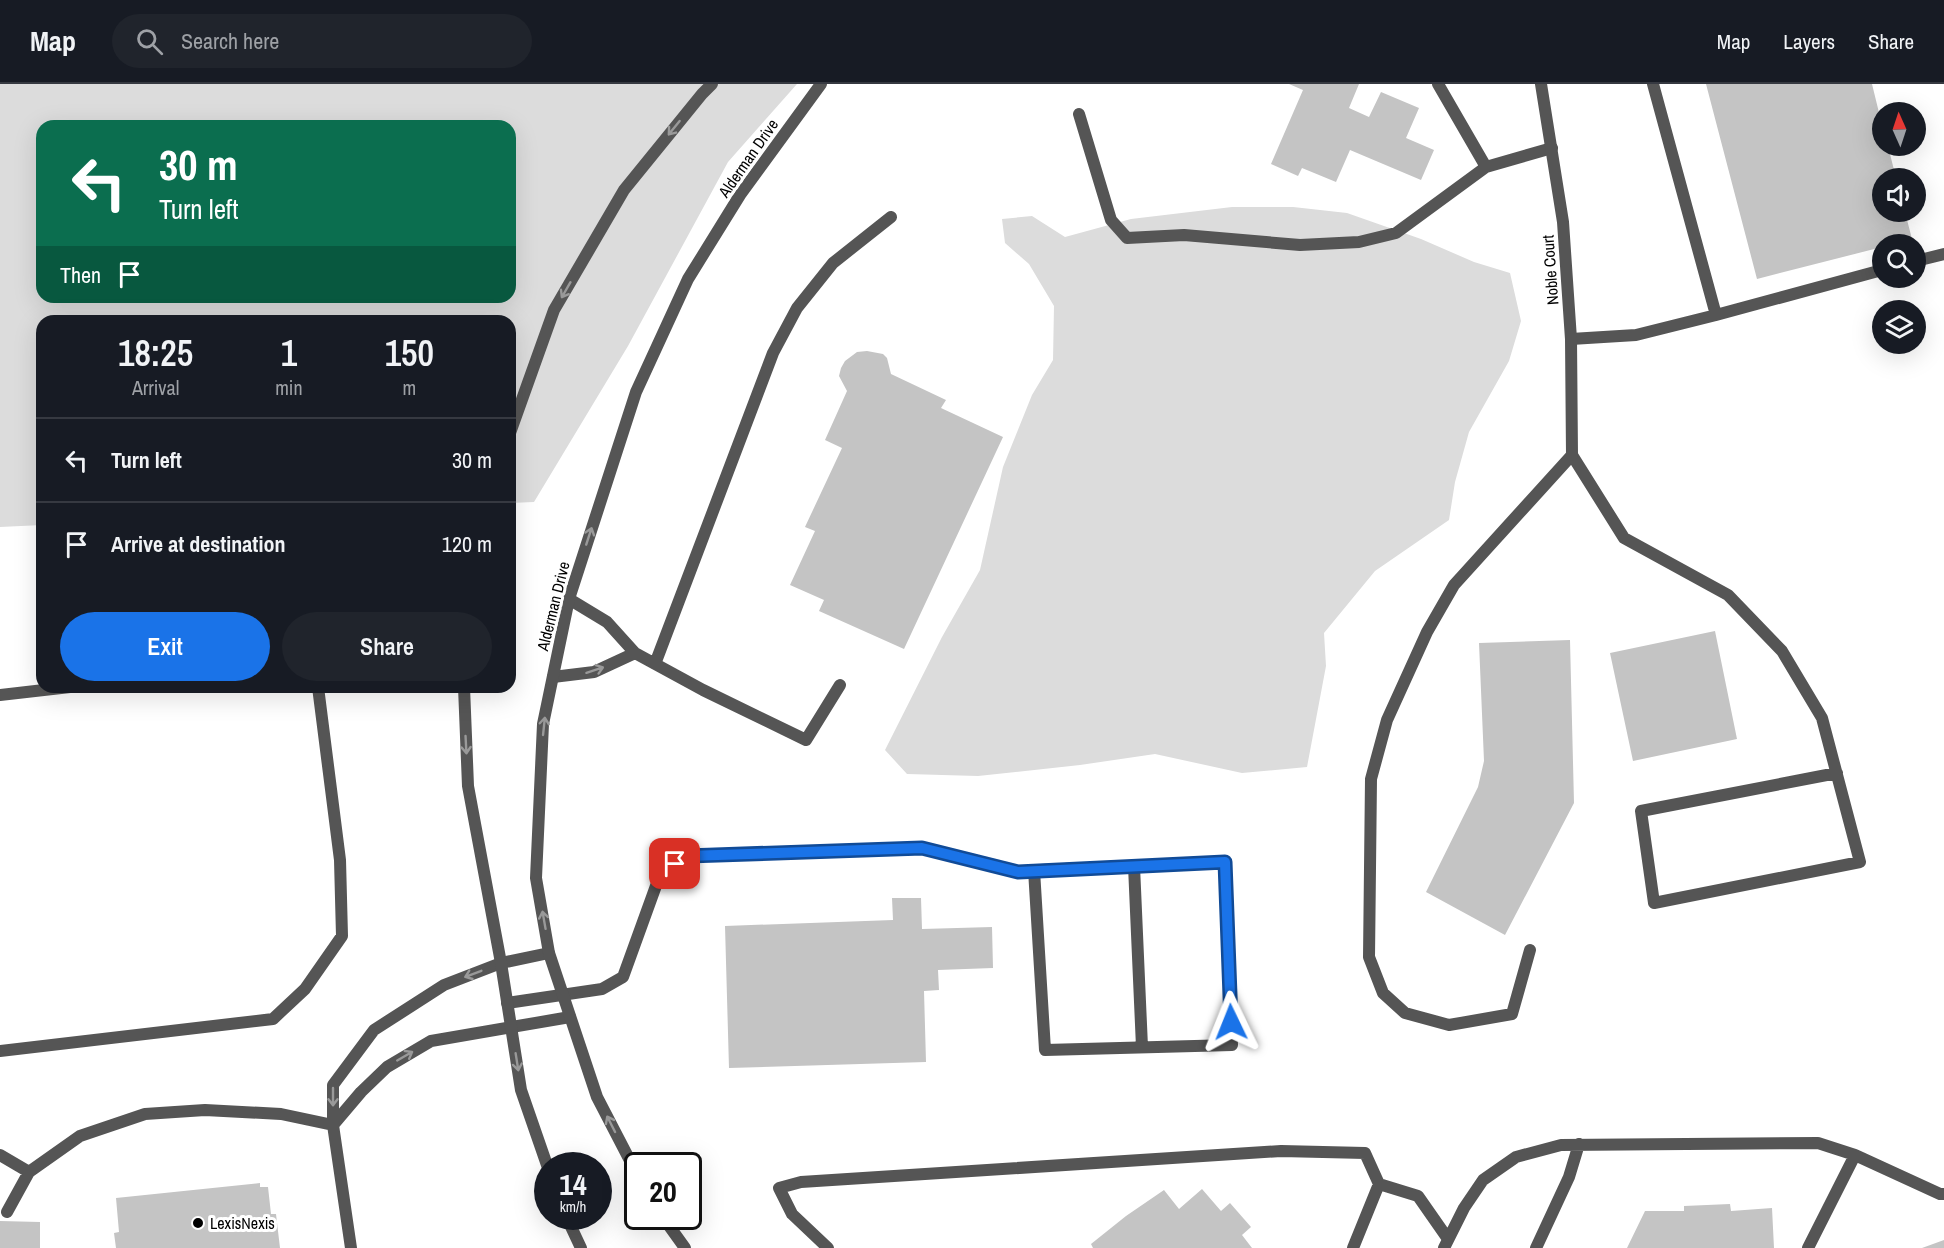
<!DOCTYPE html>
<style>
body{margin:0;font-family:"Archivo Narrow",sans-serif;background:#20242c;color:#f1f3f6;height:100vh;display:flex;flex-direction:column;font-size:22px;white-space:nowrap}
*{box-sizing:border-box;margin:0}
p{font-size:20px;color:#9ea1a6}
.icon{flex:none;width:33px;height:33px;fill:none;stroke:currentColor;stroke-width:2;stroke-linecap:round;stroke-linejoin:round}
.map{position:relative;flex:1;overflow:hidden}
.drawer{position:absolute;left:36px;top:231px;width:480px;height:378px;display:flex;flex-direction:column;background:#171b24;border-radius:18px;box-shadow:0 6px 24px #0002}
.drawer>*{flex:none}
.banner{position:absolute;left:36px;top:36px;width:480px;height:183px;border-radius:18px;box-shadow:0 6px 24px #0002;background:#0b6e4f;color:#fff;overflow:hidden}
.needle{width:39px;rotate:357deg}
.tools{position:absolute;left:1872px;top:18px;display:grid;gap:12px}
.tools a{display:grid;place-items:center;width:54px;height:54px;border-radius:50%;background:#171b24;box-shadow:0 6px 24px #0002;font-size:30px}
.speed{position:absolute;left:534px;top:1068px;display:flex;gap:12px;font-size:30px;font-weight:700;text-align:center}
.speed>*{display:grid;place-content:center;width:78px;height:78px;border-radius:50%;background:#171b24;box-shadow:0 6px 24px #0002;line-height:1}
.speed small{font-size:15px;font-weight:400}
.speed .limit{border:3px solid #111;border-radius:9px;background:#fff;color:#111}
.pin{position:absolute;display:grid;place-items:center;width:51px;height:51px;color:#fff;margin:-26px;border-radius:12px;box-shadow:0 3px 9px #0006}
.me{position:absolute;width:66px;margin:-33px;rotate:358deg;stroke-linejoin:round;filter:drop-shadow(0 0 4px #0008)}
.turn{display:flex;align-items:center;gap:21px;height:126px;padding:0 24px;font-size:27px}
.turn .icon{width:78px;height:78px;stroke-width:2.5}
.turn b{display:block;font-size:42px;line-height:51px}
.then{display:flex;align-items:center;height:57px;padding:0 24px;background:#0003;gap:12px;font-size:22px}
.eta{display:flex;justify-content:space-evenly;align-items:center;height:102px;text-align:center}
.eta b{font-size:36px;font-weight:600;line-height:42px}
.action{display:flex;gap:12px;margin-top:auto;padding:12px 24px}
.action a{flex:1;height:69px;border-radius:36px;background:#1a73e8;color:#fff;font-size:24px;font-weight:600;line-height:69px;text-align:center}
.action a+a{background:#20242c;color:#f1f3f6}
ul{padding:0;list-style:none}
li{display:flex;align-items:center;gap:18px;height:84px;padding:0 24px;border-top:2px solid #363941}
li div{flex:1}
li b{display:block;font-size:22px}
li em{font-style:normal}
header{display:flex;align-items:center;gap:36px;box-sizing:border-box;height:84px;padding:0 30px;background:#171b24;border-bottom:2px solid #363941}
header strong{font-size:28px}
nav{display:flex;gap:33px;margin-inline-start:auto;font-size:21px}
.search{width:420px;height:54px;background:#20242c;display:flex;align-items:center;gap:15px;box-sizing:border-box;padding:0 21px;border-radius:33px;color:#9ea1a6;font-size:22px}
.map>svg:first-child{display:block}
</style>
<header>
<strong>Map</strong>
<div class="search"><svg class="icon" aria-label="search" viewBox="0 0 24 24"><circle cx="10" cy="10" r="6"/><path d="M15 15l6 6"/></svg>Search here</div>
<nav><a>Map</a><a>Layers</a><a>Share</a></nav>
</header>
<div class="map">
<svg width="1944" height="1164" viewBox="0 0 1944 1164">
<rect width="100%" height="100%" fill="#fff"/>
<path fill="#dcdcdc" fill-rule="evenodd" d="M0 0H797L728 78 628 262 534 418 510 419V237H42V441L0 443ZM42 42H510V213H42Z
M1232 123H1293L1347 129 1421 155 1474 178 1510 189 1521 237 1509 277 1469 348 1455 398 1449 436 1375 487 1324 549 1326 582 1307 683 1242 689 1155 670 1080 681 978 692 907 690 885 666 942 553 980 486 1003 383 1032 311 1053 276 1054 222 1029 180 1005 159 1002 135 1032 132 1065 153 1131 135Z"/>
<path fill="#c4c4c4" d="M1289 0H1359L1349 24 1369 33 1381 8 1419 24 1406 54 1434 66 1421 96 1350 66 1336 98 1302 84 1298 92 1271 80 1303 6Z
M1706 0H1872L1882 41V62H1888L1896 94H1882V128H1905L1912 155 1892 160H1882V163L1757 195Z
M867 267 883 270 887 274 891 290 946 316 941 324 1003 353 904 565 819 527 824 516 790 501 815 447 805 443 842 364 825 356 847 307 839 292 841 284 845 277 857 268Z
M1715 547 1737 655 1633 677 1610 569Z
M1570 556 1574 719 1505 851 1426 808 1478 703 1484 677 1479 559Z
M892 814H921L922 845 992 843 993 884 938 886 939 906 924 907 926 978 729 984 725 842 893 836Z
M260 1099V1103H268L271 1130H276L280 1164H116L114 1149 119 1148 116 1114Z
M1202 1105 1221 1127 1230 1119 1251 1143 1242 1151 1252 1164H1093L1091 1160 1126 1132 1164 1106 1179 1125Z
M1730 1120 1731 1127 1772 1124 1774 1164H1627L1645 1127H1684V1122Z
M0 1137 40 1138V1164H0Z
M1944 1156V1164H1922Z"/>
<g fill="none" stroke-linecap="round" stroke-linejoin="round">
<path stroke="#555" stroke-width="12" d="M1438 0 1486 83
M1079 30 1111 136 1127 154 1184 151 1300 161 1359 158 1396 149 1486 83 1552 64
M1916 177 1944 170
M1716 231 1882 186
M1571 255 1636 251 1716 231 1653 0
M569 515 607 538 635 569 703 606 806 656 840 601
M655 580 773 269 797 224 833 179 891 133
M553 593 594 588 635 569
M0 611 70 603
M1134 782 1142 963
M1530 866 1512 930 1449 941 1405 929 1383 909 1369 873 1371 695 1387 636 1427 548 1454 501 1572 371 1624 454 1728 511 1782 567 1822 634 1860 778 1654 819 1641 727 1837 689
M507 919 602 905 623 893 657 799 665 785 687 772 922 764 1018 788 1041 786 1225 778 1232 961 1045 966 1034 786
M0 967 273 935 305 905 342 852 340 776 318 603
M333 1041 361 1008 387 983 431 957 570 933
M0 1071 29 1088
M1855 1071 1940 1110H1944
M7 1128 29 1088 80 1052 145 1030 205 1026 281 1030 333 1041
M351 1164 333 1041V1001L374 946 444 901 501 879 549 869
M828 1164 792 1130 779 1104 801 1098 1281 1067 1365 1069 1379 1100
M1353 1164 1379 1100 1418 1112 1448 1155
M1444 1164 1464 1124 1483 1096 1516 1073 1561 1061 1818 1059 1855 1071 1808 1164
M1536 1164 1569 1093 1579 1060"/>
<path stroke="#555" stroke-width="12" d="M1541 0 1563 138 1571 255 1572 371
M510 349 554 226 624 106 702 10 712 0
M464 603 468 702 501 879 521 1006 548 1084
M638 1092 597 1013 549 869 536 794 543 640 569 515 636 308 688 195 740 111 821 0
M566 1132 581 1164
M662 1132 685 1164"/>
</g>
<defs><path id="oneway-shaft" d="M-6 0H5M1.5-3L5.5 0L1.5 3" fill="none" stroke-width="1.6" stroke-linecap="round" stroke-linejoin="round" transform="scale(1.5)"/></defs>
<g stroke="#999">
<use href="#oneway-shaft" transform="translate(674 44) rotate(129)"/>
<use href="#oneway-shaft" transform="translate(566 206) rotate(120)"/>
<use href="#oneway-shaft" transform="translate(589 452) rotate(-72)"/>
<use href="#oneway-shaft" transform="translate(595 586) rotate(-18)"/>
<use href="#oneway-shaft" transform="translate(544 642) rotate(-84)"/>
<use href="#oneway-shaft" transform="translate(466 661) rotate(87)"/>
<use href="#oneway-shaft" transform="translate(544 836) rotate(-100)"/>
<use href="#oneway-shaft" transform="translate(473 890) rotate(159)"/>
<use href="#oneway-shaft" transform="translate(405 972) rotate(-30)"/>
<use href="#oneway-shaft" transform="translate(517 978) rotate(81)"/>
<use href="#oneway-shaft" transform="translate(333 1013) rotate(90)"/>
<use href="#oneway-shaft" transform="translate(611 1040) rotate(-117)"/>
</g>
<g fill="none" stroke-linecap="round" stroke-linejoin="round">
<g stroke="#114b97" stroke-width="15">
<path id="route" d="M675 780 687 772 922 764 1018 788 1225 778 1231 938"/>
</g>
<use href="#route" stroke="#1a73e8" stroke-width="10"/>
</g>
<circle fill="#000" stroke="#fff" stroke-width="2" cx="198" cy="1139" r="6"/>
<g text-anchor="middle" stroke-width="6" stroke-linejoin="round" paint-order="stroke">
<g font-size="16" fill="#000" stroke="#fff">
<text transform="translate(748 74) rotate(-55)" y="6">Alderman Drive</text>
<text transform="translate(1550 186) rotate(-94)" y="6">Noble Court</text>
<text transform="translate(553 522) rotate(-76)" y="6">Alderman Drive</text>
</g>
<g font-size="16" fill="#000" stroke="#fff" text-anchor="start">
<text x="210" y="1145">LexisNexis</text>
</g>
</g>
</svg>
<div class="tools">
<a><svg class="needle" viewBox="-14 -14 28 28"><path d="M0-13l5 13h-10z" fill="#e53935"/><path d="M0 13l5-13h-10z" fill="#9ea1a6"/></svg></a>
<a><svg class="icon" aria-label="sound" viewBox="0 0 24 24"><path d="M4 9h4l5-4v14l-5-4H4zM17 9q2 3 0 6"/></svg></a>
<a><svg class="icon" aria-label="search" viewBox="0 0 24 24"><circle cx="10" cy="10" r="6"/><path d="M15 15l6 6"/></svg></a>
<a><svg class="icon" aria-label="layers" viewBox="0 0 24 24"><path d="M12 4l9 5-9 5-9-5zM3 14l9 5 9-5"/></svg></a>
</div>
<div class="speed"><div>14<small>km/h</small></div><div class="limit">20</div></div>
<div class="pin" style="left:675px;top:780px;background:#d93025"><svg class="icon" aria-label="arrive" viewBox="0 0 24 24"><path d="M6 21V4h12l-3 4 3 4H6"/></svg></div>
<svg class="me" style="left:1231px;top:938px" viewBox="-20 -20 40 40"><path d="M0-17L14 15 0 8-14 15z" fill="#1a73e8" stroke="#fff" stroke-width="4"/></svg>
<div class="banner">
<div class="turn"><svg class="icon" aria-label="left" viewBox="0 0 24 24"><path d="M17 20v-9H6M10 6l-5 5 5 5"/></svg><div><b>30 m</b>Turn left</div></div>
<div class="then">Then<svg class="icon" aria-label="arrive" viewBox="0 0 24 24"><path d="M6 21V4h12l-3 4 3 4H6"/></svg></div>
</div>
<section class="drawer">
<div class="eta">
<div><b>18:25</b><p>Arrival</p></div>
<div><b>1</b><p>min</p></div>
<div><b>150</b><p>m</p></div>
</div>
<ul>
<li><svg class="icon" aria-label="left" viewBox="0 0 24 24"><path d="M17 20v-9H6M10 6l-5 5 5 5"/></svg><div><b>Turn left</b></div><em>30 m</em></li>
<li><svg class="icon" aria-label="arrive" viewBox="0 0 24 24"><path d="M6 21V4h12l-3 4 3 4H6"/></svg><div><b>Arrive at destination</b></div><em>120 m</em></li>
</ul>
<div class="action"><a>Exit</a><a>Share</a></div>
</section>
</div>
